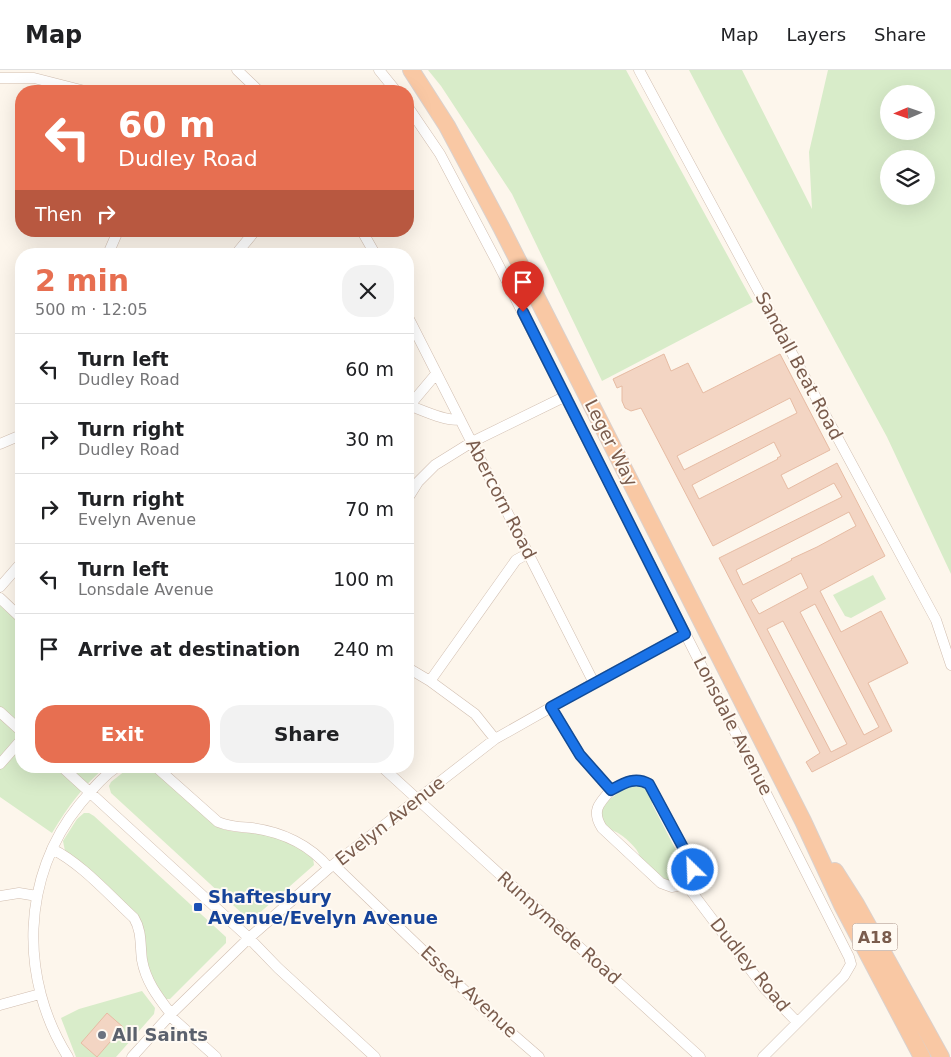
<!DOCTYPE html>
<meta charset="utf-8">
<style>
body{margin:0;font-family:"DejaVu Sans",sans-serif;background:#f2f2f2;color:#202124;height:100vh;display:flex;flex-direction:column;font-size:19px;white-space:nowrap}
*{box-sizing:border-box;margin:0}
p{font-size:16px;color:#757577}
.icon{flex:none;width:28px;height:28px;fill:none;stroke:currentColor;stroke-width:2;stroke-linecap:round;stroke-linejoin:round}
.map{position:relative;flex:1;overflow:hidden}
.panel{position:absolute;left:15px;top:178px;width:399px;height:525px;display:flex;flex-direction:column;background:#fff;border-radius:20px;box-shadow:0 5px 20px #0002}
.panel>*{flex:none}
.guide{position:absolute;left:15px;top:15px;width:399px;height:152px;border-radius:20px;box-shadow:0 5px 20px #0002;background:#e76f51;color:#fff;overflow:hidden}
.needle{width:32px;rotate:268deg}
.buttons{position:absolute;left:880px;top:15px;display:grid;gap:10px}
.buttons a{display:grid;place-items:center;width:55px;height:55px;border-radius:50%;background:#fff;box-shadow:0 5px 20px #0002;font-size:25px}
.pin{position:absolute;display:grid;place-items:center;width:42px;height:42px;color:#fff;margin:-51px -21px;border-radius:50% 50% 50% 0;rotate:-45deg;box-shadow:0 0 5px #0007}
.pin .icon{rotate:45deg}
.me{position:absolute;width:55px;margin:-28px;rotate:336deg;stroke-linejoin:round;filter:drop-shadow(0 0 4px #0008)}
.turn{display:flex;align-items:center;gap:18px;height:105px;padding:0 20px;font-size:22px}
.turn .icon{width:65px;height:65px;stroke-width:2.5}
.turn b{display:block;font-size:35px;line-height:42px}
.then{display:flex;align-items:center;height:48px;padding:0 20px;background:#0003;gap:10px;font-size:19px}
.round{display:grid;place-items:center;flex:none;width:52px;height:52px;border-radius:20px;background:#f2f2f2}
.overview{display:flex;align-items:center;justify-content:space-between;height:85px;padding:0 20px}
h1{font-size:30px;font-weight:700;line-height:38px;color:#e76f51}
.primary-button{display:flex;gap:10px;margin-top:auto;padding:10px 20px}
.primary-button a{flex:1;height:58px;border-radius:20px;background:#e76f51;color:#fff;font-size:20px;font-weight:700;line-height:58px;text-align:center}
.primary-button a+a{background:#f2f2f2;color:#202124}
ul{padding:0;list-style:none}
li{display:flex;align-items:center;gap:15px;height:70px;padding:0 20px;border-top:1px solid #e0e0e0}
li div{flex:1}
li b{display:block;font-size:19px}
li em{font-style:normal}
header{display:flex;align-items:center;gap:30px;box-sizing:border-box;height:70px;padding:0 25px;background:#fff;border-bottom:1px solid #e0e0e0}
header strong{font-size:24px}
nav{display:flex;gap:28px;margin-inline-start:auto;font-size:18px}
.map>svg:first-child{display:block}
</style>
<header>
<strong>Map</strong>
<nav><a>Map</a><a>Layers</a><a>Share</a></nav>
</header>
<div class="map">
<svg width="951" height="987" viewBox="0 0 951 987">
<rect width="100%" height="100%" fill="#fdf6ec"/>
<path fill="#d8ecc9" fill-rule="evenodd" d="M428 0H626L753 232 602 311 512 124 441 16Z
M689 0H742L812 139 809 82 828 0H951V504L887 367 722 63ZM889 24H926V61H889ZM889 89H926V126H889Z
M873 505 886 529 851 548 845 546 833 525Z
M0 535 21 555V696H107C84 714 67 738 52 763L0 727Z
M131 696H149L215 756C234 765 253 761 272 766 288 770 301 779 313 788L314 795 256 846 254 848 246 847 111 723 109 716 111 712Z
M633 714C645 716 648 719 653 729L652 734 678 784 684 787C689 800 688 805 677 813L665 811 640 787C638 778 624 766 616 762 611 759 614 762 609 759 586 741 619 721 633 714Z
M84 743H89L94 746 226 867V873L170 929H165L149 903 143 860 65 781 63 771 77 749Z
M142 921 155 938 154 944 116 987H76L61 948 79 939Z"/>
<path fill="#f3d5c3" stroke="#e6bba3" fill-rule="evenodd" d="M664 284 671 301 688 293 703 323 780 284 830 380 781 405 788 419 837 393 885 486 820 521 841 562 881 541 908 593 868 613 892 661 812 702 806 692 820 683 719 488 842 427 834 413 713 476 641 338 631 341 625 338 622 331V316L617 318 613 309ZM790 328 797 343 684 400 677 386ZM774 372 781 386 777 388 778 389 699 429 692 415ZM849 442 856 456 817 477 791 489 792 490 743 515 736 500ZM801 503 808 518 759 544 751 530ZM815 534 879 657 864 665 800 542ZM783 551 847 674 831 682 767 559Z
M107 943 123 957 97 987 81 973Z"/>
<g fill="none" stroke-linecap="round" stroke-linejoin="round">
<g stroke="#d1beb0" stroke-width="11">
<path id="minor" d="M237 0 259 21
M379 0 396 21
M639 0 936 550 951 595
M0 8H34L85 21
M408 37 440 84 497 192 849 887 851 894 844 906 763 987
M362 161 375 184
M108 184 118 161
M236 184 255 161
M408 247 594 613
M408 335C420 339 448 353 460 349
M410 335 436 304
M0 374 21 365
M408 428 418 412 435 395 472 372 566 326
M0 517 21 493
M0 528 21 548
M408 598 430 611 475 644 495 669
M430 611 516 490 529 483
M551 637 580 685 611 720C624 713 635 706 649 714L692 794C695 807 684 816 672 817L661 813 602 758C591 741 599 733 611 720
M0 642 21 661
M0 694 21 670
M61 696 249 868 278 898 375 987
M155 696 218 752C230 757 240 757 252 758 282 762 310 775 329 798
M381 696 700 987
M52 779C81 793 110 826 134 848 142 861 140 875 142 890 146 912 158 927 171 944
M334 795 486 941 539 987
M685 813 765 919 797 952
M0 826 19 823 37 826
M0 935 40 924
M170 946 216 987
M68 987C19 909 21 806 80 734 92 720 103 706 118 696
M132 987 171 944 249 868 329 798 495 669 594 613 685 564"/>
</g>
<g stroke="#dad1cd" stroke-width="18">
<path id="trunk" d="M411 0 447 56 501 157 803 751 842 835 922 987
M835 801 856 834 941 987"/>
</g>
<use href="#minor" stroke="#fff" stroke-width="10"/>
<use href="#trunk" stroke="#f9c8a4" stroke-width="16"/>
</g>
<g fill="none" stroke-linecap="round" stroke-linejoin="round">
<g stroke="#114b97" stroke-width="12">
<path id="route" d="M523 242 685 564 551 637 580 685 611 720C624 713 635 706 649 714L692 794 693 800"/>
</g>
<use href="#route" stroke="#1a73e8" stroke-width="9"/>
</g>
<rect fill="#1a4fb4" stroke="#fffaf3" stroke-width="2" x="193" y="832" width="10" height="10" rx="2.5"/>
<circle fill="#6b7280" stroke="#fffaf3" stroke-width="2" cx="102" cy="965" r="5"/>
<g text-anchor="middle" stroke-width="4" stroke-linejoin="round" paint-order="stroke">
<rect fill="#fffaf3" stroke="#a28b7f" stroke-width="1" x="852.5" y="853.5" width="45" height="27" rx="4"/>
<g font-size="16" font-weight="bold" fill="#7a5c4d">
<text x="875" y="873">A18</text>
</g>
<g font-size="18" fill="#7a5c4d" stroke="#fffaf3">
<text transform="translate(799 296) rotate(62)" y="6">Sandall Beat Road</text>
<text transform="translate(611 373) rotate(63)" y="6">Leger Way</text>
<text transform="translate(501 429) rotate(63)" y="6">Abercorn Road</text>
<text transform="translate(733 656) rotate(63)" y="6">Lonsdale Avenue</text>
<text transform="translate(390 751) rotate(-38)" y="6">Evelyn Avenue</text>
<text transform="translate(559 858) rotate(42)" y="6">Runnymede Road</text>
<text transform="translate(750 895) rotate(51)" y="6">Dudley Road</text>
<text transform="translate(469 922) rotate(43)" y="6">Essex Avenue</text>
</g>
<g font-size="18" font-weight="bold" fill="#164399" stroke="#fffaf3" text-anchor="start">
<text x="208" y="833">Shaftesbury<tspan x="208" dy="21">Avenue/Evelyn Avenue</tspan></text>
</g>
<g font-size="18" font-weight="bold" fill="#5b616d" stroke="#fffaf3" text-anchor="start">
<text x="112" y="971">All Saints</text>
</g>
</g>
</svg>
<div class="buttons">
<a><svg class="needle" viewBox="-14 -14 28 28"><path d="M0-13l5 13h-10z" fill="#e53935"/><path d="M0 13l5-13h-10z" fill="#757577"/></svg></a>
<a><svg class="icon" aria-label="layers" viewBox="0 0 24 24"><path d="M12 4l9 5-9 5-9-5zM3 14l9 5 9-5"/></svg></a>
</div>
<div class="pin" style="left:523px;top:242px;background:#d93025"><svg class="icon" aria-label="arrive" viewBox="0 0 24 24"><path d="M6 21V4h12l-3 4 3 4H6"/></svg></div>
<svg class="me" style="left:693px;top:800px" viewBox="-20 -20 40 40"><circle r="17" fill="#1a73e8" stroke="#fff" stroke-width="3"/><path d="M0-11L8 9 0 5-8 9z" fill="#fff"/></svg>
<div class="guide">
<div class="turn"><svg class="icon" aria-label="left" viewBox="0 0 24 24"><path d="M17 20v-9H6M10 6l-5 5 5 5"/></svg><div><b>60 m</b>Dudley Road</div></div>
<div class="then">Then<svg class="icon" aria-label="right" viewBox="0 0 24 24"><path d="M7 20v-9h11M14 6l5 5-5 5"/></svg></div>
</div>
<section class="panel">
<div class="overview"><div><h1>2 min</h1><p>500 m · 12:05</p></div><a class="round"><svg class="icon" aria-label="close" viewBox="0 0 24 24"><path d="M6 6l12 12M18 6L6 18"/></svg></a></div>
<ul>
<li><svg class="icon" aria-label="left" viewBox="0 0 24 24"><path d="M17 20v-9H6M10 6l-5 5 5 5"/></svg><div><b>Turn left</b><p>Dudley Road</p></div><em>60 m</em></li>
<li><svg class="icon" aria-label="right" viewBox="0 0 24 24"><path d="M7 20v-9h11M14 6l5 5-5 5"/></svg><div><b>Turn right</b><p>Dudley Road</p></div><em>30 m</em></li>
<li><svg class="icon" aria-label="right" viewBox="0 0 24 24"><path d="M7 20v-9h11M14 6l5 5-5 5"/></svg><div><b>Turn right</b><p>Evelyn Avenue</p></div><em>70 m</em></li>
<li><svg class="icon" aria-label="left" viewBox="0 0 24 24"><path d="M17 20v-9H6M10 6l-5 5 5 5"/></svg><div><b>Turn left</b><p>Lonsdale Avenue</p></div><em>100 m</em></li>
<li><svg class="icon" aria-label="arrive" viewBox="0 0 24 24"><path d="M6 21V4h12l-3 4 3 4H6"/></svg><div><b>Arrive at destination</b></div><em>240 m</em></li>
</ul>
<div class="primary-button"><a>Exit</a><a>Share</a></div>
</section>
</div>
